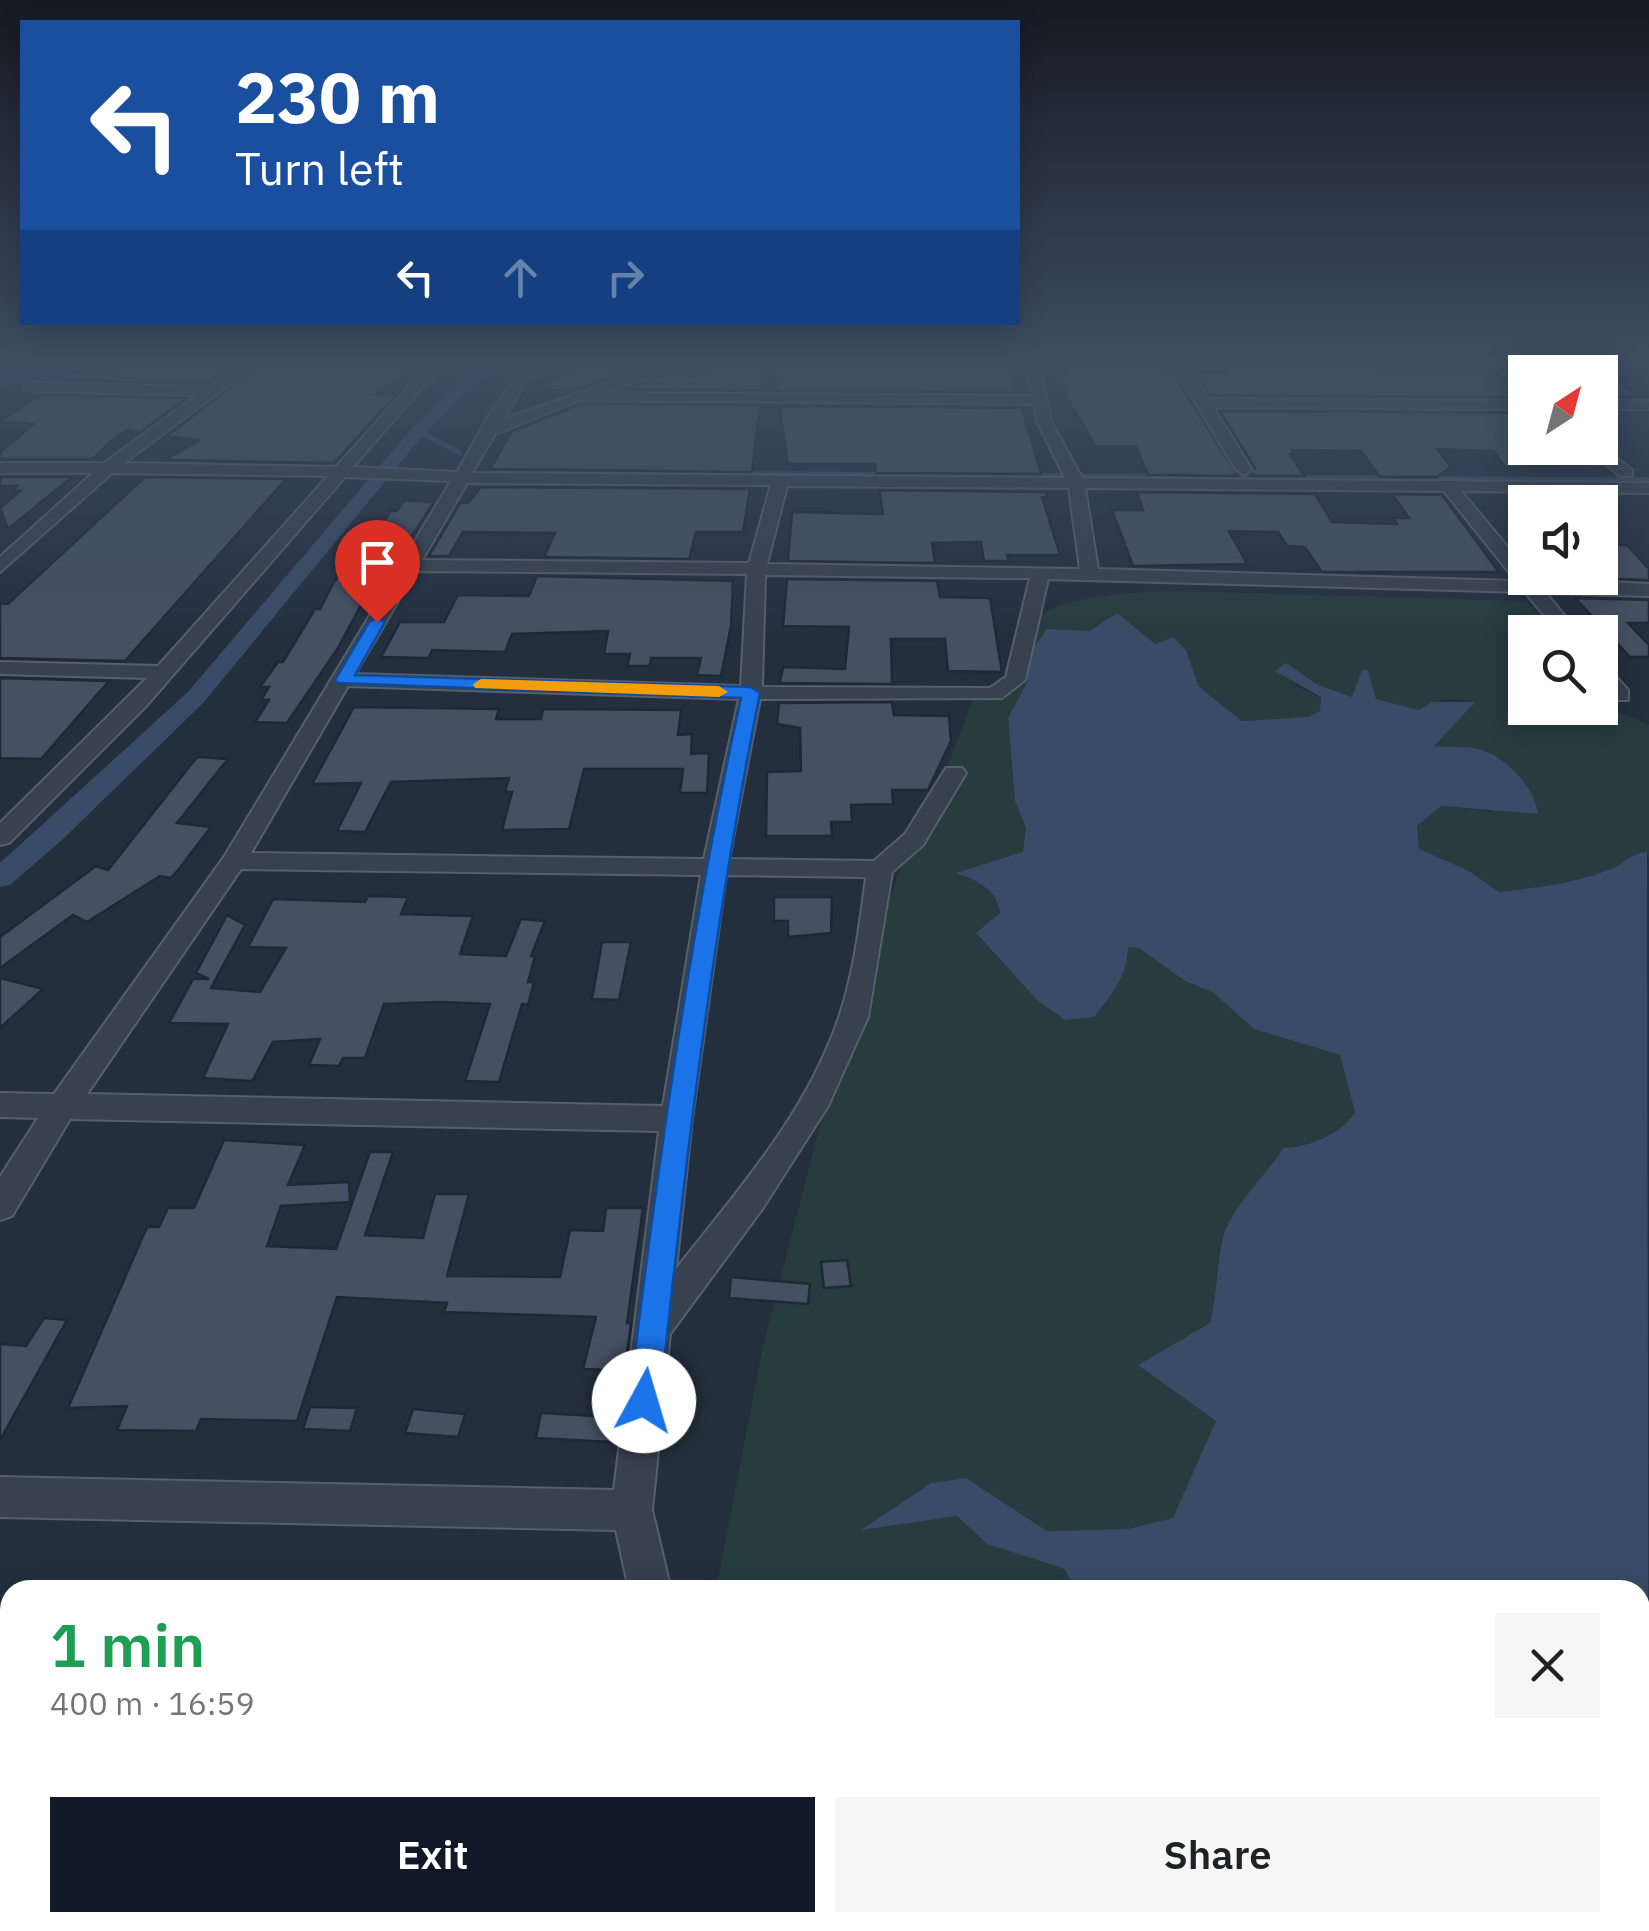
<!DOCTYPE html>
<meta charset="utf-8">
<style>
body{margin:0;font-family:"IBM Plex Sans",sans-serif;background:#f6f6f6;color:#202124;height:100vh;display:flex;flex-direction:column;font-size:38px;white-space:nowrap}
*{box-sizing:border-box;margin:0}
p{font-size:32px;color:#757577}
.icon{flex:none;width:55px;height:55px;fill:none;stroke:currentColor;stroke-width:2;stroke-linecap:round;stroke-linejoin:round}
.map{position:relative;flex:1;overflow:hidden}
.drawer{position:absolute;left:0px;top:1580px;width:1650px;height:352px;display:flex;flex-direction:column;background:#fff;border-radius:30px 30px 0 0;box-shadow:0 5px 25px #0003}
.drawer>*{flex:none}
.top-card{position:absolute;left:20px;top:20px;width:1000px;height:305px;border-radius:0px;box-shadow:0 5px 25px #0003;background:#1a4fa0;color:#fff;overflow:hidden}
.needle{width:65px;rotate:36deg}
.tools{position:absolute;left:1508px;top:355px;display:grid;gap:20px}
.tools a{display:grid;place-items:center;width:110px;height:110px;border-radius:0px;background:#fff;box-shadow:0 5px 25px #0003;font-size:50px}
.pin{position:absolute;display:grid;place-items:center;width:85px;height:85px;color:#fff;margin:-102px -42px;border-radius:50% 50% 50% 0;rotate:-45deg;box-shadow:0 0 10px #0007}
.pin .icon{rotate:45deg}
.me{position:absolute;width:110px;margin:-55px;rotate:6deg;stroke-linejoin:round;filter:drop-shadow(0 0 8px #0008)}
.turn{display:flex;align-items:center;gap:35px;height:210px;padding:0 50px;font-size:45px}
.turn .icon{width:130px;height:130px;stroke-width:2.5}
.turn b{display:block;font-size:70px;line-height:85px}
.lanes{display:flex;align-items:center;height:95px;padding:0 50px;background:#0003;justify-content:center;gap:50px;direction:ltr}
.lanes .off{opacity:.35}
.round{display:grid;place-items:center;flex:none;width:105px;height:105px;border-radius:0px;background:#f6f6f6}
.headline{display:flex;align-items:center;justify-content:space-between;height:170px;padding:0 50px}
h1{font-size:60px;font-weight:600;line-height:75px;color:#1e9e55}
.action{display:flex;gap:20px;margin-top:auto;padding:20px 50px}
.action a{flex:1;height:115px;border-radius:0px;background:#111827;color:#fff;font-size:40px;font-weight:600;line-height:115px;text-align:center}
.action a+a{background:#f6f6f6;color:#202124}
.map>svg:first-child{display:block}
</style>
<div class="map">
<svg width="1649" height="1931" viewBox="0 0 1649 1931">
<rect width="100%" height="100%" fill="#242f3e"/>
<path fill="#263c3f" d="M1171 591 1526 601 1555 632H1525V708H1600V695L1606 707 1649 725V860L1647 852C1632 852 1624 864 1611 869 1576 883 1536 887 1499 892L1469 871 1419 850 1417 826 1441 806 1492 812 1480 748 1433 747 1473 703C1454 696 1436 699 1419 710L1376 699 1368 670 1362 671 1353 697 1318 685 1286 663 1292 684 1321 698 1320 711 1308 717 1242 721 1199 687 1186 650 1090 631 1033 649 1027 682 1008 718 1015 800 1026 828 1023 852 958 874C979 882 995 889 1000 913L976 934 1037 1000 1065 1020C1096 999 1127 987 1128 946L1139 948 1185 981 1214 993 1254 1029 1340 1055 1355 1112C1344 1133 1306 1147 1283 1148L1223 1235 1220 1287 1210 1323 1139 1365 1217 1421 1173 1519 1128 1529 1047 1531 966 1478 932 1483 864 1528 957 1516 987 1544 1065 1569 1074 1590H716L763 1346 842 1040 906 852 929 814 977 689 1009 680C1010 669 1009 651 1014 641 1036 594 1126 593 1171 591Z
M651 1922H1231L1235 1931H650Z"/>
<path fill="#394c67" d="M0 365H95L0 387Z
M1117 613 1155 644 1173 637 1186 650 1199 687 1242 721 1308 717 1320 711 1321 697 1275 671 1286 663 1318 685 1352 697 1362 670H1368L1376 699 1419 710 1432 702H1475L1434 746C1448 748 1469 745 1482 750 1507 758 1535 788 1538 814L1441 806 1417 826 1419 849 1469 871 1499 892C1535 888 1576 883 1611 869 1624 864 1632 852 1647 852L1649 1931H1235L1231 1923 1640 1922V1590H1074L1065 1569 987 1544 957 1516 861 1530 931 1483 966 1478 1047 1531 1128 1529 1173 1518 1216 1421 1138 1365 1210 1323C1217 1296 1218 1251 1225 1231 1238 1200 1266 1176 1283 1148 1306 1148 1344 1133 1355 1112L1340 1055 1254 1029 1214 993 1185 981 1139 948 1128 947C1127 977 1112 994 1094 1017L1065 1020 1037 1000 976 933 1000 913C996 888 977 881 956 873L1023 852 1026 828 1015 801 1008 718 1027 682 1033 649 1047 629 1090 631Z"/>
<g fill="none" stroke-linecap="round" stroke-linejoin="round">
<path stroke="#394c67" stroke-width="5" d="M418 431 460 453
M497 472 1649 480"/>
<path fill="#394c67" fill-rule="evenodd" d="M478 365H493L424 434 204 702 63 839 10 885 0 887V863L188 692 412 428Z"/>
</g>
<path fill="#455162" stroke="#1f2835" stroke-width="2.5" d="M118 365H233L208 383 64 380 74 372H109Z
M259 365H422L376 394 396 395 334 463 165 460 199 440 167 436Z
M577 365H624L640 368 573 391 539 389Z
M712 365H764L761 390 624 389 670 373 695 377 698 370Z
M773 365H1009L1018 392 777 390Z
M1062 365H1162L1164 372 1173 373 1238 476 1148 475 1136 447H1096L1068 400 1058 372H1065Z
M1295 365 1491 369 1522 397 1210 395 1196 373H1225L1221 366Z
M1559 365H1598L1638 397H1600V372H1568Z
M41 395 187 398 140 432 127 430 112 440 93 459H0V452L34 424 0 421Z
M581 404 760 405 752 472 490 469 512 431Z
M779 406 1022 408 1041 474 876 473 875 464H788Z
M1220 411 1514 413 1525 423V448H1583L1599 464 1505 467 1493 451 1437 449 1451 467 1437 477H1380L1361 451 1292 450 1295 454H1290L1304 476H1250L1255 468Z
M0 477H72L8 529 0 508 20 491H12L17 486H0Z
M145 477 286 479 125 661 0 658V603L8 604Z
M481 487 750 489 743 532H696L689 559 544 557 555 533 463 532 449 556H429L460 503H468Z
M879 490 1046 492 1047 497H1042L1060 555H1007L1009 561H984L981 542 932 543 935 563 788 561 792 512 883 514Z
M1137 492 1315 494 1332 522 1397 524 1394 518H1409L1392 494 1442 495 1499 572H1322L1305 547 1287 546 1278 532 1229 531 1247 564 1133 566 1112 510H1143Z
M405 500 434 502 368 603H362L338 648 287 723 255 722 269 700H261L269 687H260L278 662H283L315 609H320L334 582 380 529 390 511H397Z
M1600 544 1627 545 1649 569V580L1592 578H1615L1600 561Z
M537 576 733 581 731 626 721 676 697 675 701 658H651L650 666H627L630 654H604L608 631 512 634 505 652 432 650 429 658 381 657 400 622H444L458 595 529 596Z
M787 579 937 581 940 597 990 598 1002 672 948 671 945 639H891L892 684 780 683 783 667 845 669 849 627 783 626Z
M1575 598 1649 600V623H1628L1649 645V657H1630Z
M0 678 109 681 41 759 0 758Z
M892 702 894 715 949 716 951 741 928 790H892L893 804 851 805 852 822H831L832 836H766L767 772 801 771 800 728 777 724 779 703Z
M354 707 499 709 496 719H541L543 709 681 710 678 735 692 734 691 754 709 753 707 793H680L683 769H584L569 829 502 830 512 792H505L509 778 391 782 365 832 337 831 361 783 312 784Z
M197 757 228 759 177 823 211 827 179 869 171 878 160 876 87 922 73 915 0 968V937L96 866 108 870Z
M368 896 408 897 401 914 473 916 460 954 506 956 521 919 545 921 531 956H535L528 982H534L528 1005 522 1004 499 1082 465 1081 490 1004 440 1002 384 1004 365 1058H343L339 1066 309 1065 320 1039 273 1042 252 1081 203 1078 228 1024 169 1023 193 979H209L196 973 227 915 245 925 211 988 260 992 286 948 248 947 273 899 365 902Z
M774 897H832L831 933 788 937V921H774Z
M602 942H631L619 1000 592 999Z
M0 978 43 989 0 1028Z
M224 1140 305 1145 288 1185 349 1182 350 1202 281 1206 267 1246 336 1249 370 1152H393L365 1235 423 1238 435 1194H469L447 1276 560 1277 570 1230 603 1231 606 1208H643L627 1323H631L623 1384 612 1442 536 1438 541 1413 593 1416 603 1370 583 1369 596 1317 444 1312 447 1303 337 1297 297 1421 201 1419 196 1431 117 1430 127 1406 68 1408 147 1227H159L168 1208H194Z
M847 1260 851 1286 824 1288 821 1262Z
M731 1277 810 1284 808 1304 729 1298Z
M44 1318 67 1320 0 1440V1344L26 1346Z
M310 1407 357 1408 350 1431 303 1429Z
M413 1409 465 1414 458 1437 405 1433Z"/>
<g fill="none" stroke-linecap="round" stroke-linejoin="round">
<g stroke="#565f6c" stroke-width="4">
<path id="minor" d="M239 365H255L124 463 336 467 428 365H442L353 467 457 472C477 440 507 365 548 365L524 384 504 419 660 365H681L603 393 1032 396 1025 365H1039L1052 423 1082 478 1649 483V493L1461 491 1525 568V578L1649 584V596L1546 593 1578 632H1558L1525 592 1048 579 1025 680 1002 698 760 699 729 859 874 861 905 834 946 768H962L966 773 923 845 892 872 868 1017 828 1106 763 1208 670 1334 652 1510 671 1590H629L616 1530 0 1517V1477L614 1490 659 1131 70 1119 12 1216 0 1220V1177L38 1118 0 1117V1093L54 1094 224 857 451 481 345 477 147 705 9 843 0 845V823L147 678 0 674V662L158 666 328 476 112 473 0 572V557L93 473H0V463H104L198 395 30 391 23 387 30 383 209 387ZM580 400 1034 404 1038 423 1065 478 472 473 495 434ZM467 483 771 485 749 563 422 560ZM787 486 1069 488 1080 569 767 564ZM1085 488 1444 491 1516 581 1098 569ZM416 571 747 574 741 686 355 674ZM765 575 1004 578H1030L1006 677 990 688 762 687ZM348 686 739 699 704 859 251 853ZM241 869 701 875 663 1106 87 1094ZM726 875 866 877C859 932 852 990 830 1041 796 1125 732 1198 676 1269L692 1119Z
M1173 365H1187L1208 399 1525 401V409L1213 407 1252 470 1244 475 1236 470Z
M1493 365H1508L1525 381V393Z
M1600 401H1649V409H1600Z
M1600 445 1632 470V476H1620L1586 448Z
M1600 665 1607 667 1628 690V700H1612L1600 684Z
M186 1922H240L236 1931H182Z
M624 1922H674V1931H624Z"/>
</g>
<use href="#minor" fill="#38414e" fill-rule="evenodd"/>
</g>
<linearGradient id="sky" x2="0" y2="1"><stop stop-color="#141a22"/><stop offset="0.57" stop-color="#3f4d63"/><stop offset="1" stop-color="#3f4d63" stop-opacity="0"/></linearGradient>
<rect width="1649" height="635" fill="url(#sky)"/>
<path fill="#1a73e8" stroke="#114b97" stroke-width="2.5" d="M377 618 385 622 355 675 751 687 760 693C713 928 685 1163 660 1401L655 1412 644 1416 633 1412 629 1401C658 1164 690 931 741 698L338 683 335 680 369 622Z"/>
<path fill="#f59e0b" d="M481 679 719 686 728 692 719 697 475 688 473 684Z"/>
</svg>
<div class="tools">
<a><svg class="needle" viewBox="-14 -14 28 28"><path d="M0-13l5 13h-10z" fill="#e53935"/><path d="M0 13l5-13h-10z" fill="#757577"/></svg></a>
<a><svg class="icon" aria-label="sound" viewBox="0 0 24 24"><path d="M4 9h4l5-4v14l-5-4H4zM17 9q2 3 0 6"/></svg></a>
<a><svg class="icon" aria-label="search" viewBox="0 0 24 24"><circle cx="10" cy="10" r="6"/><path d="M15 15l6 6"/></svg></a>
</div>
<div class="pin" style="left:377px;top:622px;background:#d93025"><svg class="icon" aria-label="arrive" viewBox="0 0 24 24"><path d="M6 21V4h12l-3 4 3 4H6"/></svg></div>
<svg class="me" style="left:644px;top:1401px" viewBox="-20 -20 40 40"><circle r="19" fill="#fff"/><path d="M0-13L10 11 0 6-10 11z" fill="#1a73e8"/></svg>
<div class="top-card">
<div class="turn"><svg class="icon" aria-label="left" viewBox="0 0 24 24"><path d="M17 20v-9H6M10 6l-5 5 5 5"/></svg><div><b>230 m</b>Turn left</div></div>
<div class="lanes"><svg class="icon" aria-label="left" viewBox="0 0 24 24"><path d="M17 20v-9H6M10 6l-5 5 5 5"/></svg><svg class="icon off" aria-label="ahead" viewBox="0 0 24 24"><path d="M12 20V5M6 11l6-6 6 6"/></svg><svg class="icon off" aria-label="right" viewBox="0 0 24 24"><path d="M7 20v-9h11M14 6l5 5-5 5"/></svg></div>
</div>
<section class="drawer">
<div class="headline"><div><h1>1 min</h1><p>400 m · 16:59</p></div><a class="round"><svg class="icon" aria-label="close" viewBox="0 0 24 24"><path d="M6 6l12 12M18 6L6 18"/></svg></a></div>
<div class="action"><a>Exit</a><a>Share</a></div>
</section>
</div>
